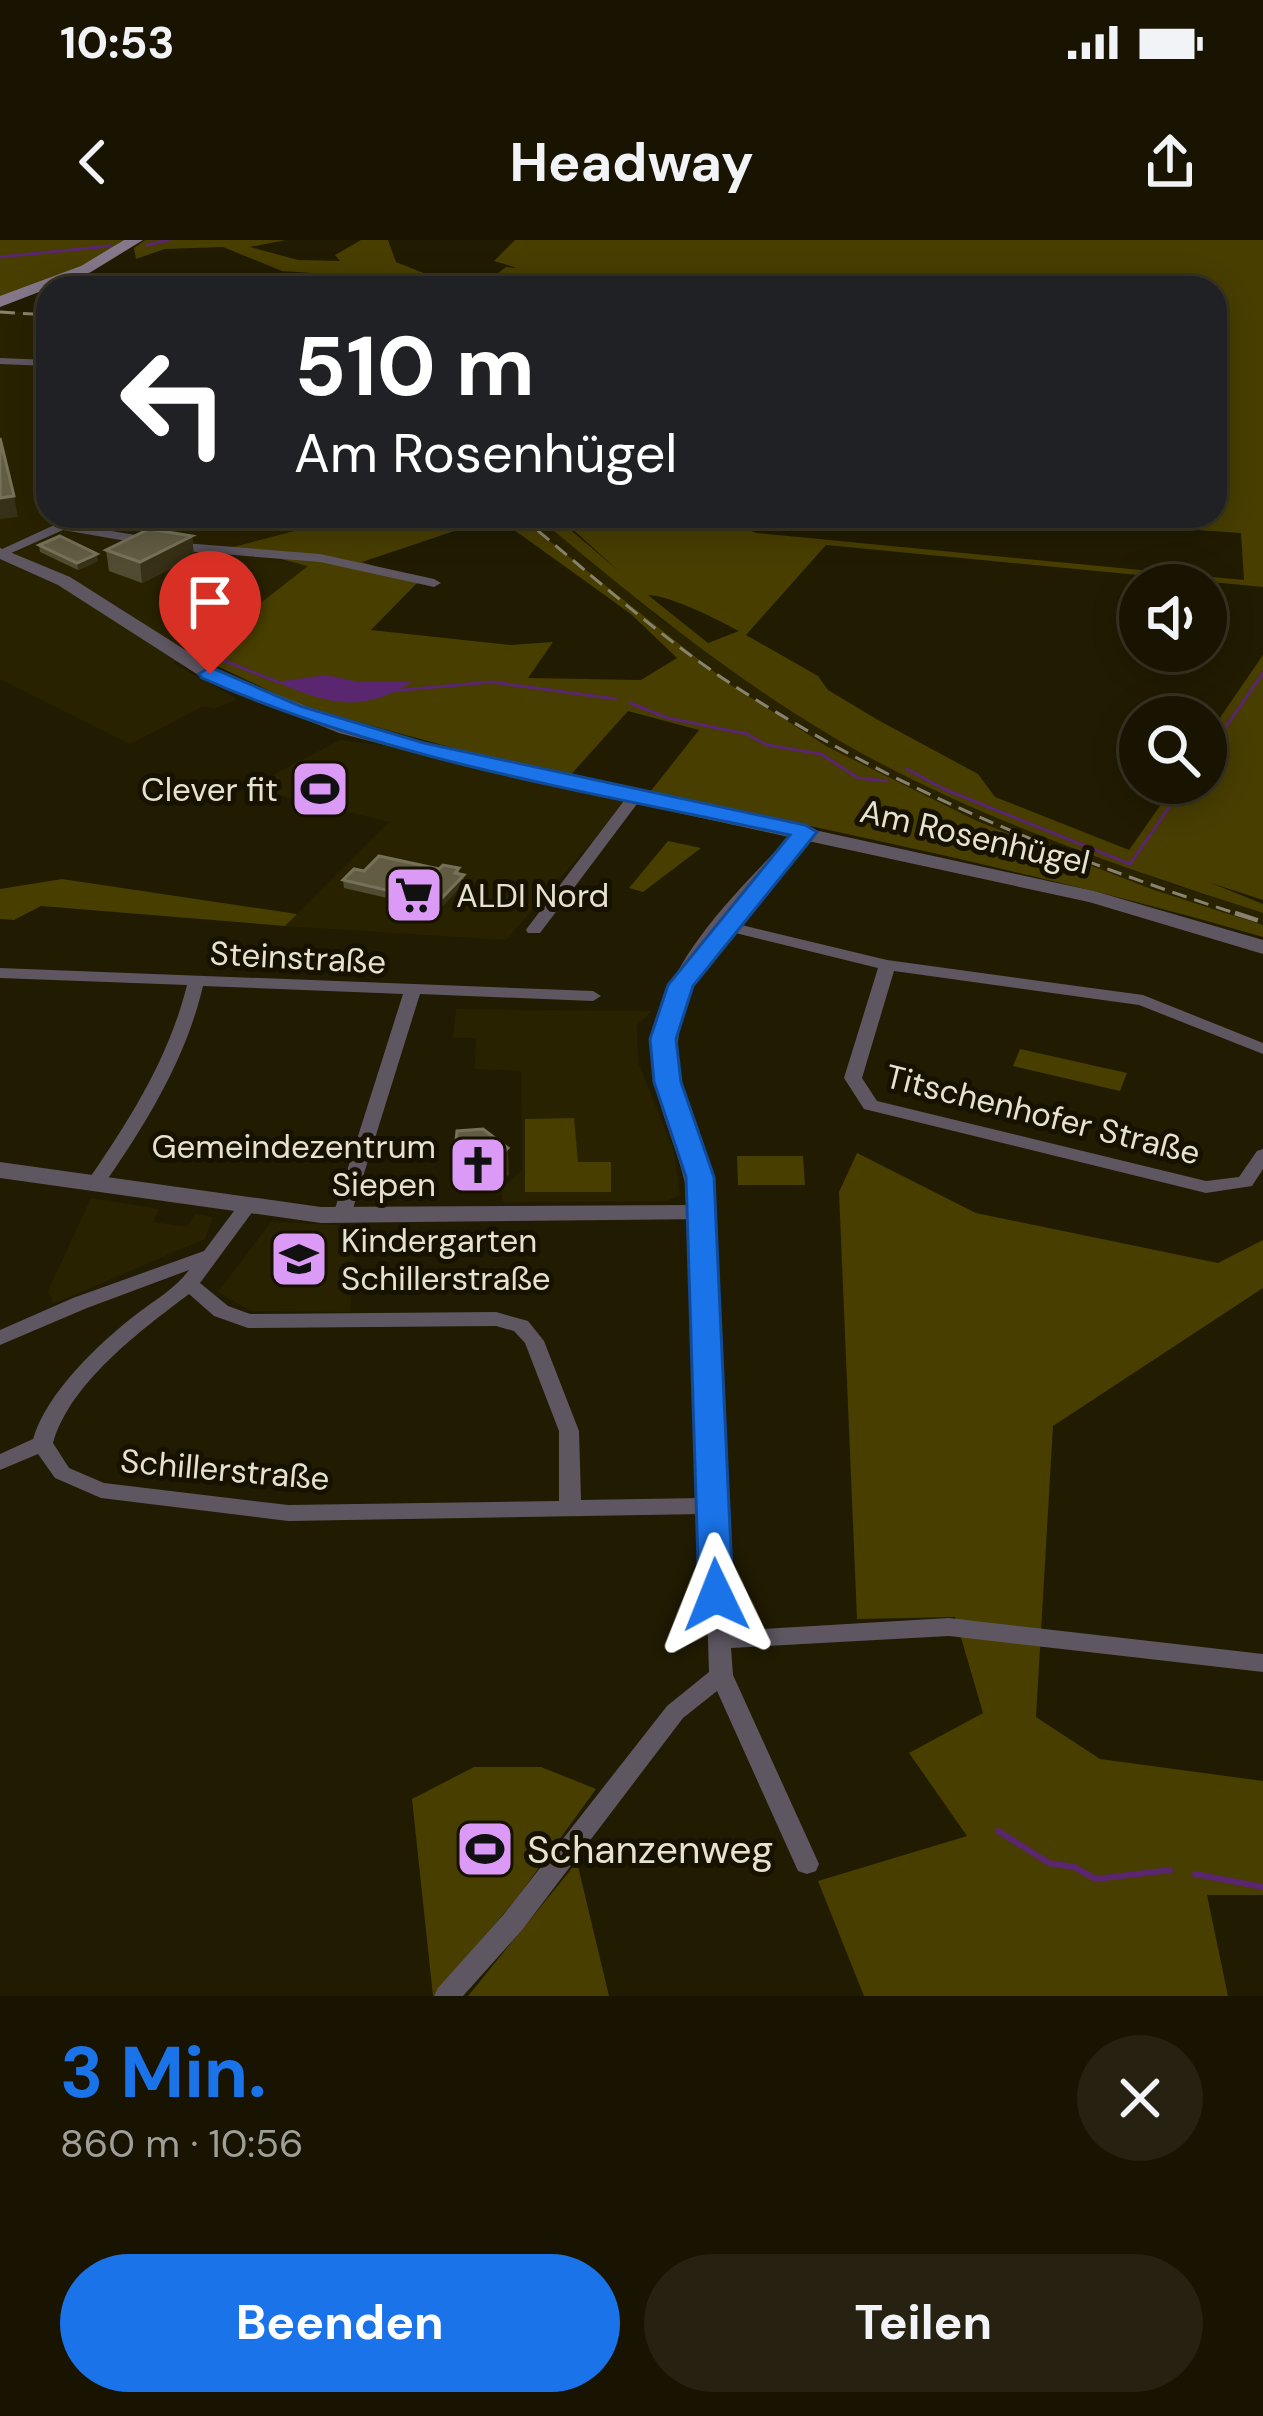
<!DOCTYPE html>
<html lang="de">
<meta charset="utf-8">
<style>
body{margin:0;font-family:"DM Sans",sans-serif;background:#262110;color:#f1f3f6;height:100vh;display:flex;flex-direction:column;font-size:45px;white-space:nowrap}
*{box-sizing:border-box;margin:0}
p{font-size:39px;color:#9f9e99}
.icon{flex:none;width:66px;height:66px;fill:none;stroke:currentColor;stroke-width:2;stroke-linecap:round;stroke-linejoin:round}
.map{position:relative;height:1756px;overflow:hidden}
.details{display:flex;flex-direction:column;background:#191401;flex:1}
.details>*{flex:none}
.banner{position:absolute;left:36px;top:36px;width:1191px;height:252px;border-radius:36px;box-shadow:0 6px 30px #0003,0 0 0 3px #373323;background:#202124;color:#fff;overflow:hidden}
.buttons{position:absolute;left:1119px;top:324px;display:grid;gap:24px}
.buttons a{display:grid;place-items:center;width:108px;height:108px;border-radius:50%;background:#191401;box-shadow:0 6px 30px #0003,0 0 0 3px #373323;font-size:60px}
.pin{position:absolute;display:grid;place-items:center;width:102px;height:102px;color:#fff;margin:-123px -51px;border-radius:50% 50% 50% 0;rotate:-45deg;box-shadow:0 0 12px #0007}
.pin .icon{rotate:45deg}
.me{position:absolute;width:132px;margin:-66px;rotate:358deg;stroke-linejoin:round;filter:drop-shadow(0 0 9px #0008)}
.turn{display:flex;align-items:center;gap:42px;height:252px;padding:0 60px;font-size:54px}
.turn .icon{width:156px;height:156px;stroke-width:2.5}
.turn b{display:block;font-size:84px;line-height:102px}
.round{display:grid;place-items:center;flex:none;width:126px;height:126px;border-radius:63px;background:#262110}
.overview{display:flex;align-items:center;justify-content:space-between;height:204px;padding:0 60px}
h1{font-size:72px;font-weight:700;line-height:90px;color:#1a73e8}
.action{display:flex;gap:24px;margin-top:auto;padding:24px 60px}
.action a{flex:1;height:138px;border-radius:72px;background:#1a73e8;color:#fff;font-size:48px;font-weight:700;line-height:138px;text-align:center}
.action a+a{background:#262110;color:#f1f3f6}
.status{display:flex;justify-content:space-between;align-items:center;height:84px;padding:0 60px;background:#191401;direction:ltr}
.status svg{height:33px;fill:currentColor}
header{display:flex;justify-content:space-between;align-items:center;height:156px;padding:0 60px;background:#191401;font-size:54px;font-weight:700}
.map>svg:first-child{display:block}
</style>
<div class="status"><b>10:53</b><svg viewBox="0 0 49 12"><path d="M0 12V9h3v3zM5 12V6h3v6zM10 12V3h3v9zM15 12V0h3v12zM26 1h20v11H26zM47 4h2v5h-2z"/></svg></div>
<header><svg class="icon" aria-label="back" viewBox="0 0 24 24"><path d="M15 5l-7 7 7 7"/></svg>Headway<svg class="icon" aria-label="share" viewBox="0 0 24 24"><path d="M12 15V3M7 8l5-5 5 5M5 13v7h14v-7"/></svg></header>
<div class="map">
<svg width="1263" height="1756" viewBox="0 0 1263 1756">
<rect width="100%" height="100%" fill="#211b01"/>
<path fill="#292200" d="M0 70 48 74V276H352L235 306 262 317 310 325 194 415 173 423 237 459 214 469 204 466 130 504 0 439Z
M518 276H536L665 383 989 574 1165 642 1263 673V685L1154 650 977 581 828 507 731 445Z
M340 500 419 510 630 558 506 700 285 686 389 582 248 548Z
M456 769 652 771 637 785 638 822 674 911 680 955 667 961 503 962 501 950 522 930 521 831 475 829 476 798H453Z
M91 958 159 969 153 982 187 987 195 974 213 977 205 999 53 1064 48 1051Z
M271 982 359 986 350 1072 251 1071 218 1052Z"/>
<path fill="#483e00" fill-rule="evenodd" d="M0 0H124L70 33 0 58Z
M145 0H286L250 7 298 20 340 21 335 15 361 0H388L396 22 426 34 485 39 481 46 506 27 517 28 494 21 515 0H1263V347L826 305 746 395 818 436 828 450 878 480 978 534 995 557 1129 610 1176 543H1206V498L1263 415V660L1211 643 1263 664V673C1119 627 970 576 838 500 729 436 633 357 536 276H554L620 332 558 276H706L757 293 1244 340 1241 293 1107 284 1114 282 1109 278 1103 284 1046 276H1215V48H511L516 41 508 48H352L312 33 282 31 223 7 165 9 136 19 134 8ZM648 355C672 356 716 379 739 391L708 403Z
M352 276H518L731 445 828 507 977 581 1154 650 1263 685V697C1062 638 856 596 650 552L699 490 628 471 567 539 303 467 194 415 308 326 233 307ZM496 277 631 374 677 418 641 440 528 438 553 402 511 405 371 390 419 341 362 322Z
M668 601 701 608 643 652 629 648Z
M62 639 297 674 285 686 41 666 14 680 0 679V649Z
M1020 809 1127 833 1120 851 1013 826Z
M574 878 578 922H611V952H525V879Z
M857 913 976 973 1218 1023 1263 1000V1048L1053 1186 1036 1477 1100 1519 1263 1541V1655H1207L1228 1756H864L818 1641 967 1596 909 1513 983 1473 955 1377 857 1379 839 952Z
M737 916H803L805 945H738Z
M474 1527H541L596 1549 517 1658 433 1756 412 1559Z
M577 1622 609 1756H468Z"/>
<path fill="#5a266f" d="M326 435 359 442H412C360 474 329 464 276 442Z"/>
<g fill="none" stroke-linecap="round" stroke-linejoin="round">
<path stroke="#5a266f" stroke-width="3" d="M147 5 169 0
M0 17 110 6
M192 408 278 442
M391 451 491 442 616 459
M630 463 668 478 747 494 767 505 821 514 858 538 887 541
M1206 515 1263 433
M907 529 944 549 1130 624 1186 543"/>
<path stroke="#5a266f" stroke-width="6" d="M998 1591 1049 1623 1074 1627 1096 1639 1170 1630
M1195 1634 1263 1647"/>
<path fill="#5e5762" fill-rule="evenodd" d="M0 118 48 120V126L0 124Z
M74 276H90L75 285 184 303 320 314 434 339 441 343 434 347 320 322 184 311 63 290 0 318V310Z
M635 551 643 556 540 693H528L526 690 528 687 630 553Z
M725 681 887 720 1143 755 1263 803V814L1139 765 894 731 862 838 877 861 1206 941 1239 937 1257 911 1263 909V929L1252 946 1206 953 864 869 844 838 878 728 719 689 717 686 719 683Z
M0 728 593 751 601 756 593 761 420 754 351 975 342 981 333 975 403 754 203 746C185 822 145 885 101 949L94 951 85 945C128 882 168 821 187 745L0 738Z
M247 961 256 967 200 1043 228 1066 250 1074 496 1072 528 1081 544 1101 579 1191 581 1260 703 1258 693 973 702 967 709 969 711 973 730 1391 949 1378 1263 1414V1432L949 1396 731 1408 733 1435 819 1624 816 1631 807 1634 798 1631 717 1451 683 1478 522 1690 463 1756H434L438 1748 504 1674 667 1466 709 1432 704 1274 288 1281 101 1258 55 1238 38 1214 0 1230V1214L33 1199C47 1152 99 1103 138 1073 155 1060 176 1048 189 1030L87 1068 0 1105V1090L73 1058 204 1011 240 963ZM189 1054 214 1076 248 1088 496 1086 514 1091 525 1103 559 1191V1261L288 1265 104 1243 69 1228 53 1203C70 1143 140 1091 189 1054Z"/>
<path fill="#5e5762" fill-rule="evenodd" d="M0 308 70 337 217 430 353 485 475 516 1094 651 1263 700V714L1089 662 808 601C749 665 664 742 679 838 686 884 709 926 715 973L711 979 321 983 0 938V922L321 967 689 965C684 921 662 883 655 840 639 743 729 661 789 597L473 528 339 493 203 438 58 345 0 319Z"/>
<path fill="#84788a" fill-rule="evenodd" d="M124 0H143L91 32 0 67V56L81 26Z"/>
<path stroke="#88836f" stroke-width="3" stroke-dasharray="15 8" stroke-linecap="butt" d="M0 72 48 75
M520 276C591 334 659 397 736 447 893 549 1067 619 1244 676"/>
<path stroke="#88836f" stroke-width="4.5" stroke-dasharray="24 12" stroke-linecap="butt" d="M1235 673 1263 682"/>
</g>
<path fill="#514b31" d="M192 296 194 317 142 343 109 331 106 310Z
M39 305 98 321 78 330 40 312Z
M459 628V634L464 643 439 670 344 648 343 640Z
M483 889 509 934 496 947 456 945 454 919Z"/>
<path fill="#373117" d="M14 256 18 277 0 279V258Z
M192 296 194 317 142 343 140 322Z
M97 314 98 321 78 330 77 323Z
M464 635V643L439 670 438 662Z
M508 908 509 934 496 947 495 921Z"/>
<path fill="#615c42" stroke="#767159" stroke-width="3" d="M0 198 14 256 0 258Z
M149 289 192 296 140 322 106 310Z
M60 296 97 314 77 323 39 305Z
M379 616 439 629 443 625 459 628 455 633 464 635 438 662 343 640 354 629 364 631Z
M483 889 508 908 495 921 454 919 457 891Z"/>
<path fill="#1a73e8" stroke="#114b97" stroke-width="3" d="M210 427 300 466 424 503 805 585 817 592 693 746 676 799 681 842 714 937 733 1355 728 1364 716 1368 704 1364 699 1355 686 937 654 842 650 799 668 745 790 595C592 552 388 521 202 438L199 434Z"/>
<defs>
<g id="stadium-square" transform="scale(3)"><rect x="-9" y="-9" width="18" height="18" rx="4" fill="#da9af6" stroke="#171200"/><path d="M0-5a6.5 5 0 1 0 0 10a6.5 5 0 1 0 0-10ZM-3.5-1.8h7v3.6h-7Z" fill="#111"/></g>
<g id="supermarket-square" transform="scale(3)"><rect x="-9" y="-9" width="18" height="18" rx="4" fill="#da9af6" stroke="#171200"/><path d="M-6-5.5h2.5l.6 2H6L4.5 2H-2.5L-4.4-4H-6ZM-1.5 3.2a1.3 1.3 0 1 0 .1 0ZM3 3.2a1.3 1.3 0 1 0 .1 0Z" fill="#111"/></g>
<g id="church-square" transform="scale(3)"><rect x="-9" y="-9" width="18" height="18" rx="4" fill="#da9af6" stroke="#171200"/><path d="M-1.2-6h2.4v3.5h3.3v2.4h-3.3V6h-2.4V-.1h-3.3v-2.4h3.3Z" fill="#111"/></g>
<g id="school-square" transform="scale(3)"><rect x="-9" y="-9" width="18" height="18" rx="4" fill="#da9af6" stroke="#171200"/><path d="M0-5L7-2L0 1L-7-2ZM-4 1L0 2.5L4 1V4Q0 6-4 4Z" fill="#111"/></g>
</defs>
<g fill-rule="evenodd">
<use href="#stadium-square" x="320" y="549"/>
<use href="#supermarket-square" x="414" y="655"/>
<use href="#church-square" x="478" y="925"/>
<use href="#school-square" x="299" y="1019"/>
<use href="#stadium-square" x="485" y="1609"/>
</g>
<g text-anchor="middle" stroke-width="10" stroke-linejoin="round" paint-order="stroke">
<g font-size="33" fill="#e5e2d2" stroke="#171200" text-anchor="end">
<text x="278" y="561">Clever fit</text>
<text x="456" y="667" text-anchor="start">ALDI Nord</text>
<text x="436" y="918">Gemeindezentrum<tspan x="436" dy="38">Siepen</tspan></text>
<text x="341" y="1012" text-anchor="start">Kindergarten<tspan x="341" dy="38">Schillerstraße</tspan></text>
</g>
<g font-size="33" fill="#e5e2d2" stroke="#171200">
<text transform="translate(975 596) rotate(13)" y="12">Am Rosenhügel</text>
<text transform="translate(298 717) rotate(3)" y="12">Steinstraße</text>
<text transform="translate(1043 874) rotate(14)" y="12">Titschenhofer Straße</text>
<text transform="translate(225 1229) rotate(5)" y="12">Schillerstraße</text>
</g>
<g font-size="39" fill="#e5e2d2" stroke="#171200" text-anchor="start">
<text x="527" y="1623">Schanzenweg</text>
</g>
</g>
</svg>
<div class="buttons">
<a><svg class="icon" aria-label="sound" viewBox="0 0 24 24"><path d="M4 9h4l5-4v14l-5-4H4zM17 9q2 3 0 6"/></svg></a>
<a><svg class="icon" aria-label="search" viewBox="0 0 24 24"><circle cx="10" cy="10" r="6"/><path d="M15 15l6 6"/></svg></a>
</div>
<div class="pin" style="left:210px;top:434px;background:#d93025"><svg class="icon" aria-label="arrive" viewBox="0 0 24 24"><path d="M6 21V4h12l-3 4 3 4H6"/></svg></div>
<svg class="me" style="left:716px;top:1355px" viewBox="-20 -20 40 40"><path d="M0-17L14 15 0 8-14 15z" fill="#1a73e8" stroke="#fff" stroke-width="4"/></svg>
<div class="banner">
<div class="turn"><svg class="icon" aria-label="left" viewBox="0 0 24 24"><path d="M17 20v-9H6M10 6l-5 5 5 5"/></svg><div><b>510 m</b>Am Rosenhügel</div></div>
</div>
</div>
<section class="details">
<div class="overview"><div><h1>3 Min.</h1><p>860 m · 10:56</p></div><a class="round"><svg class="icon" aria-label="close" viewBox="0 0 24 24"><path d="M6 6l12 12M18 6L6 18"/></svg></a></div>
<div class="action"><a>Beenden</a><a>Teilen</a></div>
</section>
